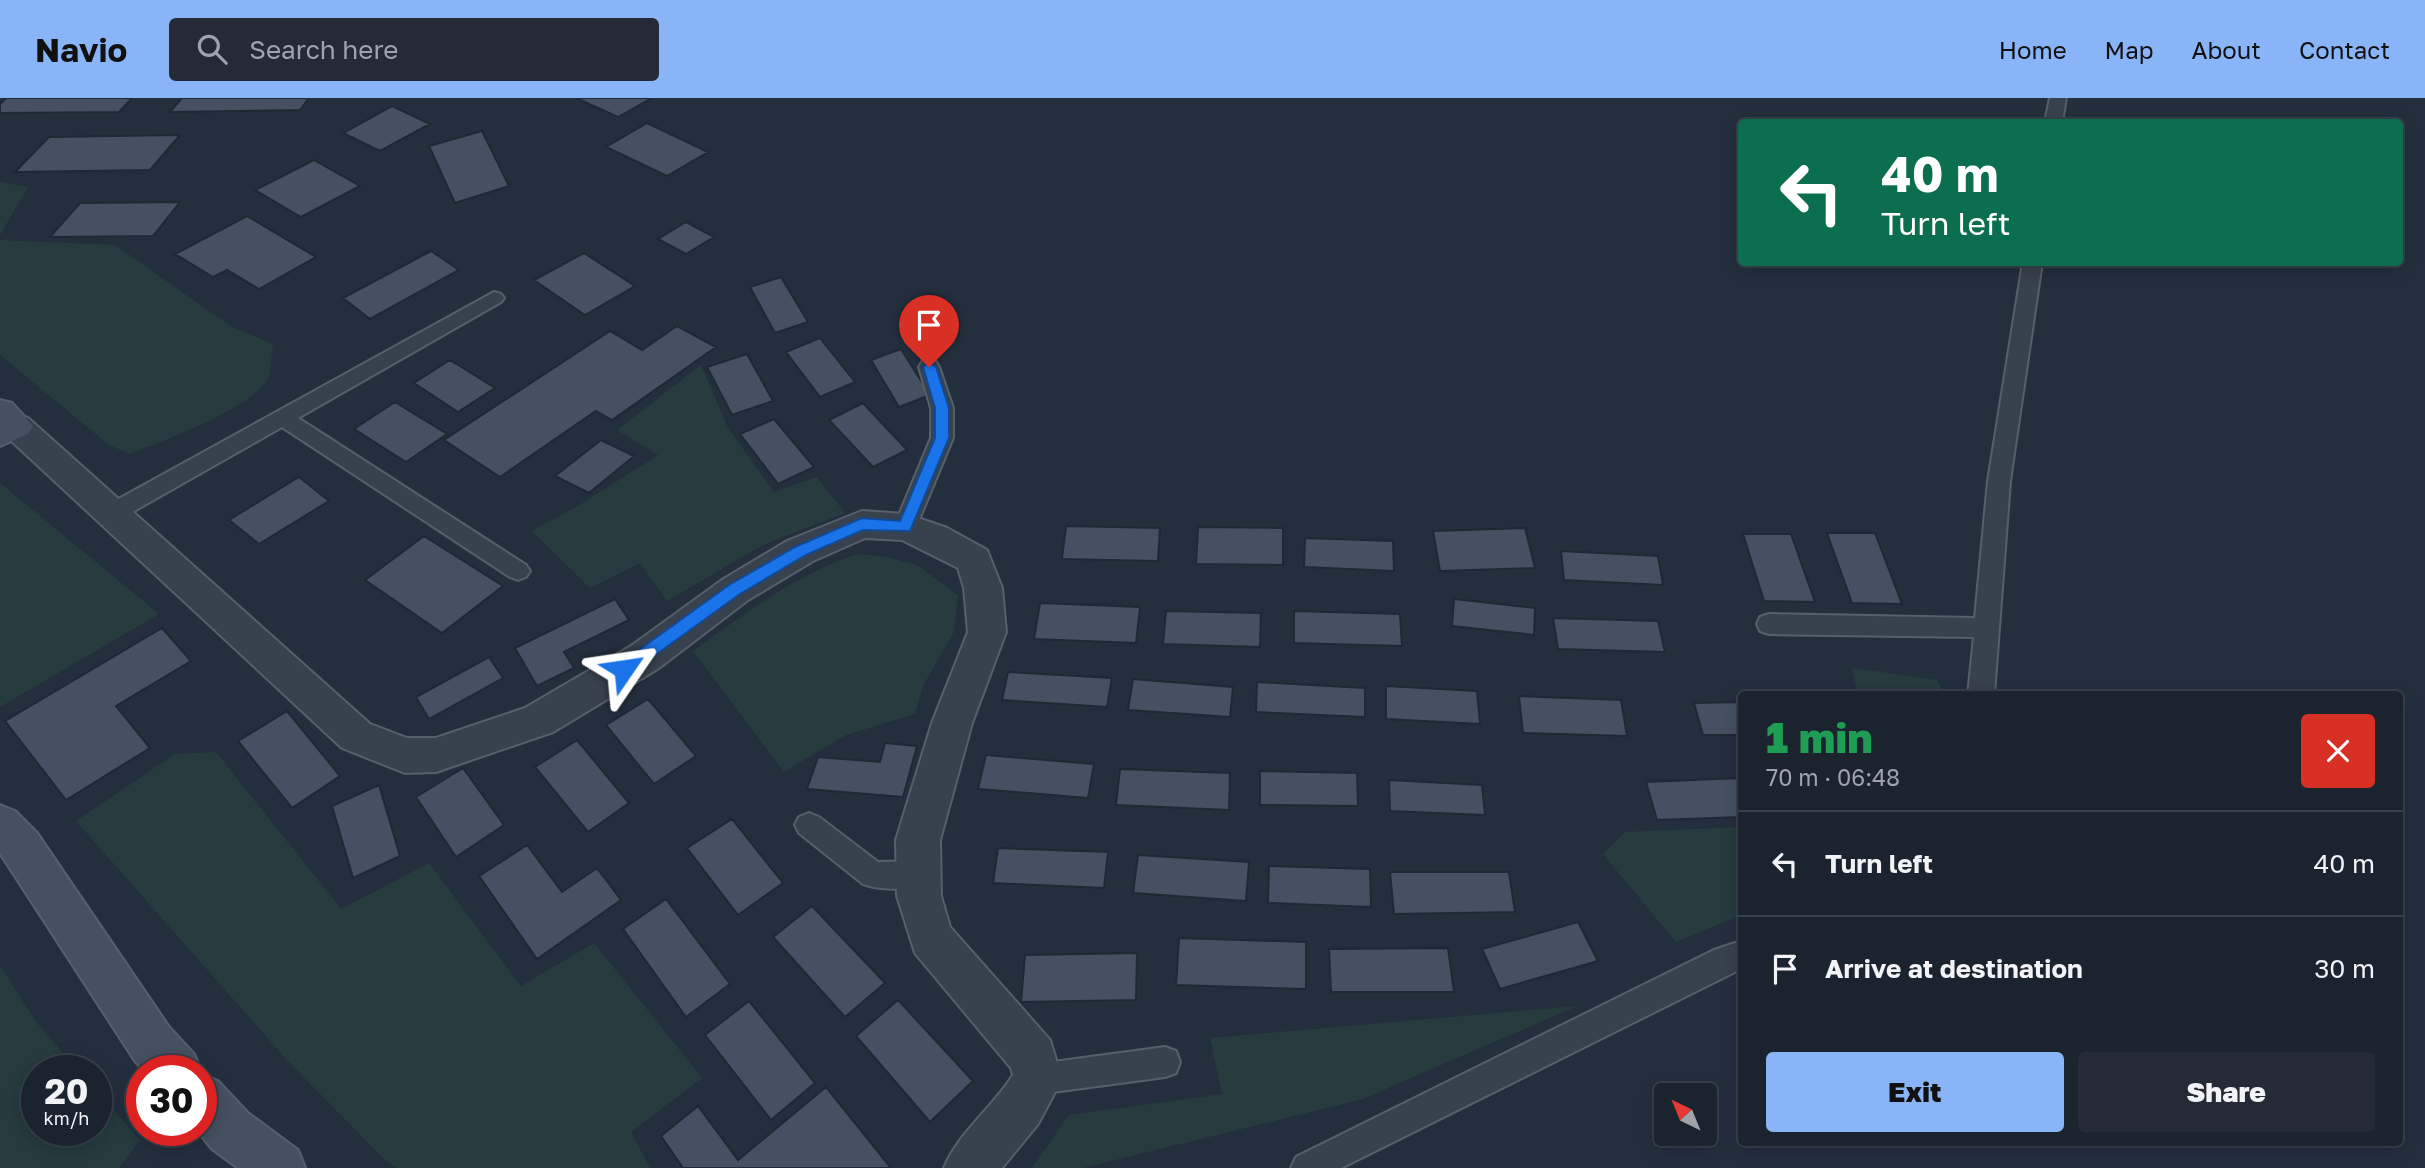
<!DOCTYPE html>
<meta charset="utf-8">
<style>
body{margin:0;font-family:"Golos Text",sans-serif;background:#242b36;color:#f1f3f6;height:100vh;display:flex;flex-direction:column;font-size:26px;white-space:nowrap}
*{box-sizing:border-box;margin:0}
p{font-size:23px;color:#a0a4aa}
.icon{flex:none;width:38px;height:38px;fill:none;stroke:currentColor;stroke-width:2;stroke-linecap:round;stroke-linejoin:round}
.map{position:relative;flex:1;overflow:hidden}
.details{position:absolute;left:1738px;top:593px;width:665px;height:455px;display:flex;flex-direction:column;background:#1b232e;border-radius:7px;box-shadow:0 4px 18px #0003,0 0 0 2px #39404a}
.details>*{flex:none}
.banner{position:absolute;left:1738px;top:21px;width:665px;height:147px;border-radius:7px;box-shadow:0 4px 18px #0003,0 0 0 2px #39404a;background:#0b6e4f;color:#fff;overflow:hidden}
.needle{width:46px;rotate:317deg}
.buttons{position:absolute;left:1654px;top:985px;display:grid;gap:14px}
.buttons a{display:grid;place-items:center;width:63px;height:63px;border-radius:7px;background:#1b232e;box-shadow:0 4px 18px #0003,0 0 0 2px #39404a;font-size:35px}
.speed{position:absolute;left:21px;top:957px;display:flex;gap:14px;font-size:35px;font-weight:700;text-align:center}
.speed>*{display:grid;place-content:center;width:91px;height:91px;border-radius:50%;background:#1b232e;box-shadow:0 4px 18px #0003,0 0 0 2px #39404a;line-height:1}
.speed small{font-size:18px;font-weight:400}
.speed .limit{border:10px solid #d22;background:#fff;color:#111}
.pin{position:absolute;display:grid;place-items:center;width:60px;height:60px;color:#fff;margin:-72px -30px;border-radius:50% 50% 50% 0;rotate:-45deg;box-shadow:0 0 7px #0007}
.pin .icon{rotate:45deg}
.me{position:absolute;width:77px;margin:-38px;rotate:58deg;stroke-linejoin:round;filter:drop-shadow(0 0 5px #0008)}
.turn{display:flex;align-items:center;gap:24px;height:147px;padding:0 28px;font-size:32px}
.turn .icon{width:91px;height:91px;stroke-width:2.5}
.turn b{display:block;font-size:49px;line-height:60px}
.round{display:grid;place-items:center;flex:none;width:74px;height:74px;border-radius:7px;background:#242b36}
.overview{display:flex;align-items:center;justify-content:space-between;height:119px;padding:0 28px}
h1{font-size:42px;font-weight:800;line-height:52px;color:#1e9e55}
.cta{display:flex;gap:14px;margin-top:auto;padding:14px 28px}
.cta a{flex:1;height:80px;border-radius:7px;background:#8ab4f8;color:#111;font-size:28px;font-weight:800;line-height:80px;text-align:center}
.cta a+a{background:#242b36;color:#f1f3f6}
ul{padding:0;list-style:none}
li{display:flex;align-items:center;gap:21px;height:105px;padding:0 28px;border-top:2px solid #39404a}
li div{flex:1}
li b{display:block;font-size:26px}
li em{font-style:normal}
header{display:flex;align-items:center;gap:42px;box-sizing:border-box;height:98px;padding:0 35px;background:#8ab4f8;color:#111}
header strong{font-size:33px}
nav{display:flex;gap:38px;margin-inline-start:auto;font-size:24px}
.search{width:490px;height:63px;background:#242b36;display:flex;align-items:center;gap:18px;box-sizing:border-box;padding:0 24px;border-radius:7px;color:#a0a4aa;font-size:26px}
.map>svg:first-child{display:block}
</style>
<header>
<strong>Navio</strong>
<div class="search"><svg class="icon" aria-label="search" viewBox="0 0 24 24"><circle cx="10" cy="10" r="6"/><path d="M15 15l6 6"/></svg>Search here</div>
<nav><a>Home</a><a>Map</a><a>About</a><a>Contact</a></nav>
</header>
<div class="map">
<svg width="2425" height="1070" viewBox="0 0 2425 1070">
<rect width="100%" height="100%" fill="#242f3e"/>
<path fill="#263c3f" d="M0 84 28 89 0 137Z
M0 142 115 147 232 229 273 246C271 256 272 269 269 278 256 310 162 343 130 356L109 347 0 257Z
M701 267 728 330 774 394 817 379 845 415 765 446 667 503 640 465 590 490 532 433 586 403 658 357 617 332Z
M0 385 159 516 0 609Z
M857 456 887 459 917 467 958 497 954 534 923 588 915 616 846 637 784 674 693 553C746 515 795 477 857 456Z
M1852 570 1937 582 1944 597H1858Z
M216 654 341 811 429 765 521 888 594 845 702 980 631 1034 650 1070H397L384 1061 286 961 76 723 175 656Z
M1741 729V817L1676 844 1603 756 1625 734Z
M0 868 37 925 79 973H37V1032H96V992L140 1042 119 1070H0Z
M1577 908 1363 1001 1083 1070H1032L1069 1017 1222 996 1210 940Z"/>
<path fill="#455162" stroke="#1f2835" stroke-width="2" d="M6 0H132L119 14 0 15V6Z
M182 0H309L300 12 170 14Z
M576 0H652L618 19Z
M392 8 430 26 380 53 343 35Z
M647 25 708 54 667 78 606 49Z
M482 33 509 88 455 105 429 48Z
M180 37 150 72 15 74 49 39Z
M314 62 360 88 301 119 255 92Z
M180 104 153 138 50 139 80 105Z
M247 118 316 159 259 191 227 172 213 179 175 156Z
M686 124 714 139 686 156 658 141Z
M431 153 459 172 370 221 343 200Z
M584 155 635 188 585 217 534 182Z
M781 179 808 224 775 235 750 189Z
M677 228 716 249 612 322 596 313 500 379 444 342 610 233 642 252Z
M820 240 855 284 820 299 786 254Z
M901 251 930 297 899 309 871 262Z
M747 256 773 303 732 317 707 269Z
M450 262 495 290 458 314 414 285Z
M395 304 447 336 406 364 354 331Z
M863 305 907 352 873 369 829 322Z
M774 321 814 369 778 386 740 336Z
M601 342 634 358 589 395 555 378Z
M299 379 329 403 259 446 229 422Z
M1066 428 1160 430 1158 463 1062 461Z
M1198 429 1283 430V467L1196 466Z
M1525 430 1535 470 1440 473 1433 433Z
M1827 435H1875L1902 506 1852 505Z
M1743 436H1791L1815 504 1764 503Z
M424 438 503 488 442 535 365 482Z
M1305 440 1393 443 1394 473 1304 469Z
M1561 453 1658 458 1663 487 1564 482Z
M615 501 629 522 564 554 574 570 537 588 515 550Z
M1454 501 1535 510 1534 537 1452 528Z
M1040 505 1140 509 1136 545 1034 541Z
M1166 513 1261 515 1260 549 1163 546Z
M1294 513 1400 516 1402 548 1294 545Z
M1553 520 1658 523 1665 554 1558 551Z
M162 530 191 563 116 608 150 650 66 702 5 623Z
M489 559 503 580 429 621 416 599Z
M1008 574 1112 580 1107 609 1002 602Z
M1133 581 1233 589 1230 619 1128 612Z
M1257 584 1365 590V619L1256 614Z
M1386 588 1477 593 1480 626 1386 621Z
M1519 598 1621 602 1627 638 1523 635Z
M648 601 696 658 654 686 606 627Z
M1741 604V637H1703L1694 605Z
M287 613 340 678 292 710 238 643Z
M577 642 629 705 588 734 535 669Z
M885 645 917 648 903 699 807 691 818 659 880 664Z
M986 657 1094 666 1088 700 978 691Z
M463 670 504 727 456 759 416 699Z
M1120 671 1230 675 1229 712 1116 707Z
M1260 673 1357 675 1358 708 1260 707Z
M1741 680V719L1657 722 1646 684Z
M1389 682 1482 687 1485 717 1390 713Z
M379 687 400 758 353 780 332 708Z
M732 721 783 785 738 817 687 750Z
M527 747 562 794 597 770 621 802 537 861 479 778Z
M998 750 1108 754 1104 790 993 785Z
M1138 757 1249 764 1246 803 1133 795Z
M1269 768 1370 771 1371 809 1268 805Z
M1390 774H1509L1515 814 1394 816Z
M666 801 730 886 686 919 623 831Z
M812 808 885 885 845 919 773 839Z
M1578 824 1598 863 1500 891 1482 851Z
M1179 840 1306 844V891L1176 887Z
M1448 850 1454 894H1331L1329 851Z
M1137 855 1136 902 1021 904 1025 857Z
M898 902 973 983 930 1024 856 938Z
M749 903 815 985 771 1022 705 937Z
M826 989 891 1070H683L661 1038 698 1008 738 1062Z"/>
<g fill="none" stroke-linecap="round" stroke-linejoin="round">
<g stroke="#565f6c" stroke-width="4">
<path id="lane" d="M2050 0H2066L2062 24H2045Z
M2023 164H2042L2010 383 1994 597H1968L1974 539 1769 536 1760 533 1757 526 1760 519 1769 516 1975 520 1988 383Z
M494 194 501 196 504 200 501 204 298 320 526 467 530 473 526 479 518 482 510 479 282 329 120 421 112 423 104 421 101 415 104 409Z
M929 262 936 264 939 269 953 310V340L916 429 913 435 905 437 897 435 894 429 931 340V310L919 269 922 264Z
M809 715 819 719 878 764 919 763 929 767 933 776 929 785C911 792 881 793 863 786L799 735 795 727 799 719Z
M1741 843V871L1341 1070H1291L1296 1059 1714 852Z
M1165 949 1176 953 1180 964 1176 975 1165 979 1038 996 1027 992 1023 981 1027 970 1038 966Z"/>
</g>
<g stroke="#565f6c" stroke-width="4">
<path id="street" d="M16 316 28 320 370 626 407 640H436L525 610 631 548 722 482 787 443 862 413 905 416 918 420 947 430 987 452 1002 490 1006 534 972 625 940 742 941 798 950 829 1050 942 1062 981 1038 1026 1002 1070H944C959 1034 992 1010 1013 977L1011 970 915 855 897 798 896 742 932 625 968 534 964 490 958 470 902 442 865 440 813 463 748 502 659 570 553 634 436 674 405 675 342 650 4 336 0 327 4 320Z"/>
</g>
<g stroke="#565f6c" stroke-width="4">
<path id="secondary" d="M0 302 12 305 33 328 28 336 0 348Z
M0 707 15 713 37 735 169 929 194 956 201 973H144L135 963 0 755Z
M201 976 218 983 248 1015 298 1052 305 1070H238L212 1051 197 1032H201Z"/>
</g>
<use href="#lane" fill="#38414e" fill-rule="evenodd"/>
<use href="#street" fill="#38414e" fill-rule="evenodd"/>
<use href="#secondary" fill="#465061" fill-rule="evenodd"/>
</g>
<path fill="#1a73e8" stroke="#114b97" stroke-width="2" d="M929 264 936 269 949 310V340L910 433 863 432 806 457 740 496 629 576H618L615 571 618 567 729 487 795 449 862 420 900 423 935 340V310L923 269Z"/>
</svg>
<div class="buttons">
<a><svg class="needle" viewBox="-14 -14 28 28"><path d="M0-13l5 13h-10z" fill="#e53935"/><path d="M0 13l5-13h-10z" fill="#a0a4aa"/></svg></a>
</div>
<div class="speed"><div>20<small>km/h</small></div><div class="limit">30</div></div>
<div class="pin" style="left:929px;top:269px;background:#d93025"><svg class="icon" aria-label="arrive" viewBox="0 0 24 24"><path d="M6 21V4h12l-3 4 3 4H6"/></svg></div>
<svg class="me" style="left:624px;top:571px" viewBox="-20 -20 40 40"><path d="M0-17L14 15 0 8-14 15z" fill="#1a73e8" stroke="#fff" stroke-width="4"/></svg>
<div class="banner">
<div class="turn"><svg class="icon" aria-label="left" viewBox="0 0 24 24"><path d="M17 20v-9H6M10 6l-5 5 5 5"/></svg><div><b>40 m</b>Turn left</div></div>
</div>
<section class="details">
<div class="overview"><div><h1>1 min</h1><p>70 m · 06:48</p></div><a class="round" style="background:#d93025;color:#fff"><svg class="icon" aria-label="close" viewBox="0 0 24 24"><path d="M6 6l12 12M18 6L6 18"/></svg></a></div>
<ul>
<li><svg class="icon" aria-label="left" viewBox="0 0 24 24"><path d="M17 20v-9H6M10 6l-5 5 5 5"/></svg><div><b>Turn left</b></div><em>40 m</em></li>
<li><svg class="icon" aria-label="arrive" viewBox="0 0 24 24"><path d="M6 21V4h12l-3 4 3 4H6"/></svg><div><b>Arrive at destination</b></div><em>30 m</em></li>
</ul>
<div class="cta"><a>Exit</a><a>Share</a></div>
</section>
</div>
